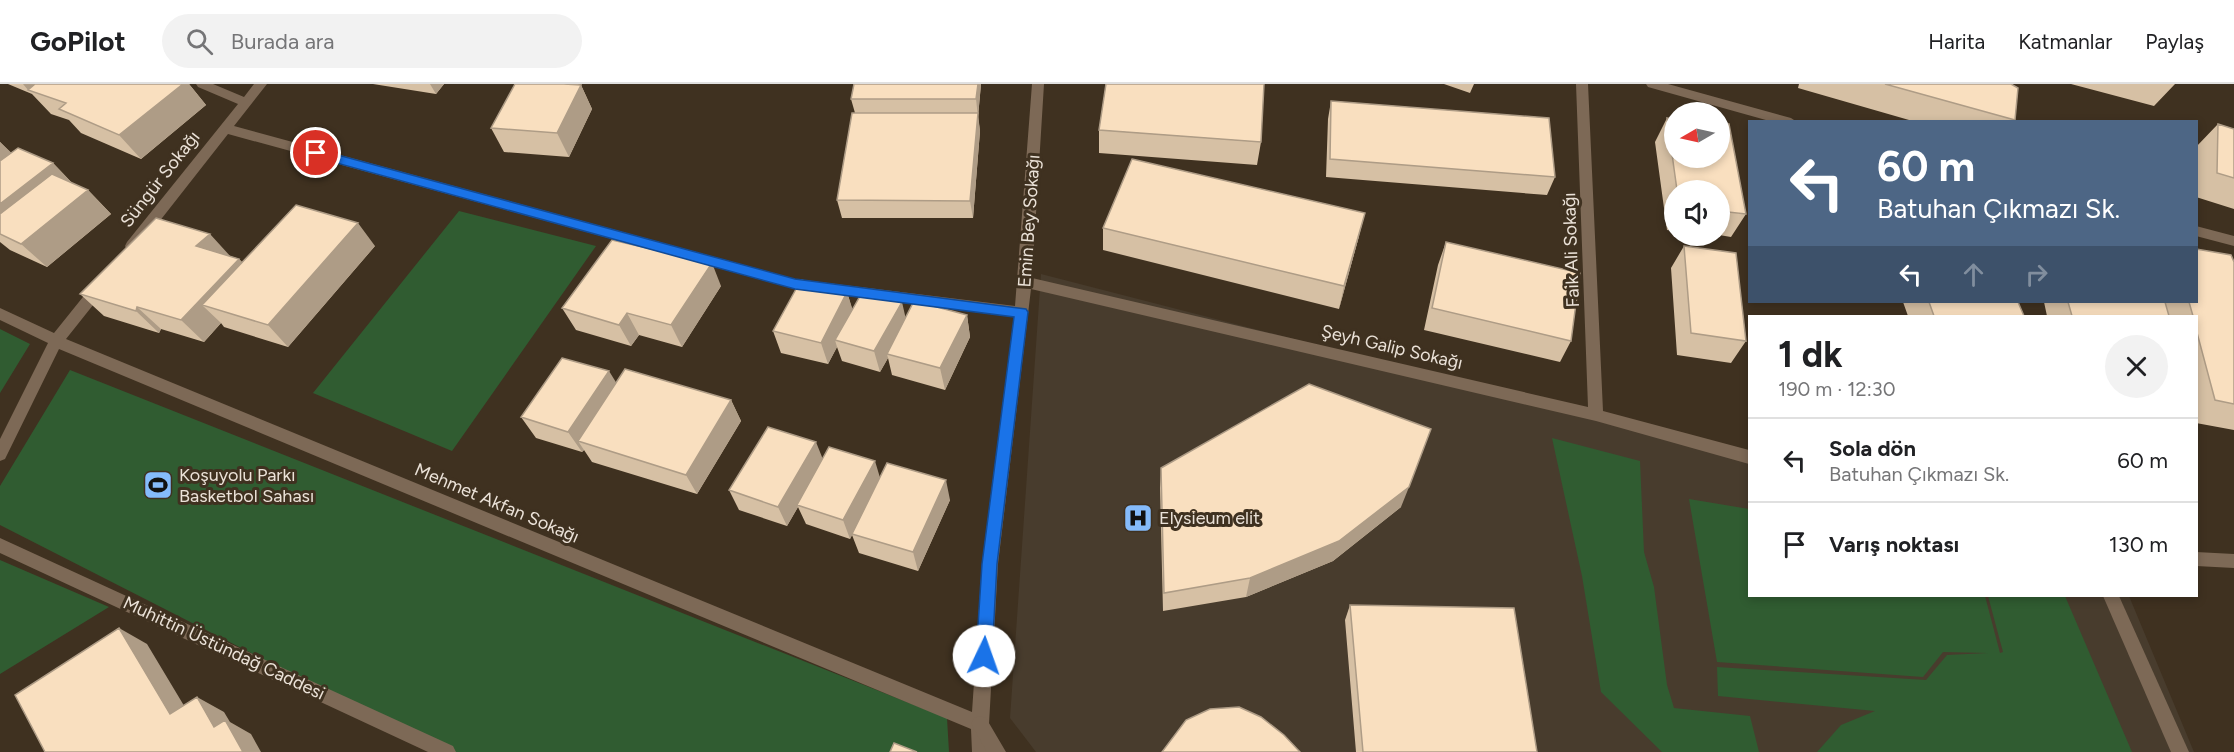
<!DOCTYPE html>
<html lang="tr">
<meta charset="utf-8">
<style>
body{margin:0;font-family:Figtree,sans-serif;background:#f2f2f2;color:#202124;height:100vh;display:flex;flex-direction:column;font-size:22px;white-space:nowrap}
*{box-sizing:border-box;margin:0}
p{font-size:20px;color:#757577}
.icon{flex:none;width:33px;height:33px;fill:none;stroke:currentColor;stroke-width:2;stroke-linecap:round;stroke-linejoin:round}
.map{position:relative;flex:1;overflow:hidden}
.sheet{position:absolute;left:1748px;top:231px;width:450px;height:282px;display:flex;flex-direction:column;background:#fff;border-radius:0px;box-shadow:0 3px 9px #0003}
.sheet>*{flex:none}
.top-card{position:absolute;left:1748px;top:36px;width:450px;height:183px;border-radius:0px;box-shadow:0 3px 9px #0003;background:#4d6685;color:#fff;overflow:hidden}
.needle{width:39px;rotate:261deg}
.tools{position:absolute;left:1664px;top:18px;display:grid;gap:12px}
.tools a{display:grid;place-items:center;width:66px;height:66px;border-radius:50%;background:#fff;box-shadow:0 3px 9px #0003;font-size:30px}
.pin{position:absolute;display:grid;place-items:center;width:51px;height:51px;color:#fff;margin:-26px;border:3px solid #fff;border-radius:50%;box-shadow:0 2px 6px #0007}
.me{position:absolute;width:66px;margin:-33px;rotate:3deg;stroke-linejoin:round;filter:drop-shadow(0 0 4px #0008)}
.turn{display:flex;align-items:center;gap:21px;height:126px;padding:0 30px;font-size:27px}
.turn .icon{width:78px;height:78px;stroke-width:2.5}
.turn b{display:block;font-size:42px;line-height:51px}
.lanes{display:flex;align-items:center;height:57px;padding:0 30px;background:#0003;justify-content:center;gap:30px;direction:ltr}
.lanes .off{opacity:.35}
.round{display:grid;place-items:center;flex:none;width:63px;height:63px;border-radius:32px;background:#f2f2f2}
.overview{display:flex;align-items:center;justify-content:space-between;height:102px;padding:0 30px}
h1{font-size:36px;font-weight:700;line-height:45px}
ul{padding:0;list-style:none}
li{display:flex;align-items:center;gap:18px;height:84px;padding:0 30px;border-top:2px solid #e0e0e0}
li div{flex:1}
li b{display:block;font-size:22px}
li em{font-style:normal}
header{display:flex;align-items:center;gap:36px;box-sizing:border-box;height:84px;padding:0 30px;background:#fff;border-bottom:2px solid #e0e0e0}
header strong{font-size:28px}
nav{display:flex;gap:33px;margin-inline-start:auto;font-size:21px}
.search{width:420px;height:54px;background:#f2f2f2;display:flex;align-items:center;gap:15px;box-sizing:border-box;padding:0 21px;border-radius:33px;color:#757577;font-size:22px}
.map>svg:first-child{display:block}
</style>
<header>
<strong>GoPilot</strong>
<div class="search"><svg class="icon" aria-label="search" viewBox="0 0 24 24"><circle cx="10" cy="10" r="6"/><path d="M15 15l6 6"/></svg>Burada ara</div>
<nav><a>Harita</a><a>Katmanlar</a><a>Paylaş</a></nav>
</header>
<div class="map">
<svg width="2234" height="668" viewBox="0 0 2234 668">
<rect width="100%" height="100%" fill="#3f3120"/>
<path fill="#483c2d" d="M1041 190 1749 372V512H2129L2194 668H1036L1010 634Z"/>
<path fill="#305c31" d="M459 127 596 162 452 367 313 309Z
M0 245 30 260 0 309Z
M70 286 947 634 949 668H445L0 441V402Z
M1552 354 1640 377 1644 468 1654 503 1667 601 1674 624 1750 632 1759 668H1662L1601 608 1582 492Z
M1689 415 1749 425V512H1985L2000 569 2003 568 1988 512H2065L2132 668H1817L1841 641 1875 627 1718 612 1717 583 1926 596 1947 571 1988 569 1943 568 1923 593 1717 578Z
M0 476 109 523 0 590Z"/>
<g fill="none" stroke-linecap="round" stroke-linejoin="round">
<path fill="#7d6956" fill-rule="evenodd" d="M2103 512H2119L2189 668H2171Z"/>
<path fill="#7d6956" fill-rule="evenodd" d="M196 0H213L244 13 254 0H267L234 42 795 195 1015 222 1032 0H1044L1032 194 1588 323 1576 0H1588L1603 327 1749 366V380L1596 337 1031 205 998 480 989 640 990 668H972L971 645 59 265 5 375 0 377V355L48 259 0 236V224L54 249 95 198H105L107 202 105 206 66 255 972 628 982 480 1014 233 795 205 228 50 137 166H127L125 162 127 158 238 20 198 3Z
M1646 0H1668L1791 34 1797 38H1773L1648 3Z
M2196 142 2234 152V162L2196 152Z
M2196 468 2234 470V484L2196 482Z"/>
<path fill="#7d6956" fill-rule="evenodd" d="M0 454 453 662 456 668H428L0 469Z
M980 632 986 634 1006 668H987L971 640 974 634Z"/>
</g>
<path fill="#d6c0a4" d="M8 0H189L206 21 141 75 81 49 69 36 51 30 32 10Z
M373 0H444L436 10Z
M981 0 978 33 980 47 973 134H842L837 116 855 29 851 15Z
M1444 0H1474L1470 9Z
M1799 0H2011L2015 36 2014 38H1916L1798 4Z
M2071 0H2175L2154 22Z
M581 1 592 25 569 73 504 68 491 44Z
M1331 17 1555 93 1547 111 1326 93 1328 35Z
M1667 34 1746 130 1731 153 1719 151V106H1674V147L1667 146 1655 58Z
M2218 40 2234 45V125L2196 113V63Z
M1099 46 1261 58 1257 81 1099 69Z
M0 58 11 69 53 79 73 100 88 106 111 130 47 183 10 166 0 158Z
M1103 144 1359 152 1339 225 1103 166Z
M1446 158 1571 257 1560 278 1424 246 1438 181Z
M375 162 288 263 224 243 221 239 204 258 161 245 159 249 104 232 80 210 230 172 239 175 242 178Z
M1684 162 1746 257 1731 279 1677 271 1671 184Z
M2234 178V346L2196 339V232H2047L2044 218H2196Z
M721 202 682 263 639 251 631 262 576 246 562 224Z
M847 208 852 225 905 234 967 231 970 253 945 306 892 291 888 274 880 288 842 277 837 263 828 280 781 269 773 247Z
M1903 218H2018L2024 232H1908Z
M616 299 731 316 741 337 697 410 592 378 584 366 582 368 536 354 521 333Z
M822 375 950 416 918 487 859 469 852 451 850 455 806 440 798 423 787 442 739 426 729 406Z
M1161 384 1401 423 1333 477 1246 513 1163 527 1160 404Z
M1350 521 1537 668H1356L1345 536Z"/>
<path fill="#ae9c86" d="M23 0H46L28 6Z
M183 0H189L206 21 141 75 119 51Z
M430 0H444L436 10Z
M978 0H981L978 33 976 15Z
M581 1 592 25 569 73 557 49Z
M978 29 980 47 973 134 970 117Z
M0 58 20 77 0 92Z
M53 79 76 103 0 150V120Z
M88 106 111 130 47 183 21 160Z
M1365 129 1359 152 1339 225 1344 202Z
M358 139 375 162 288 263 268 241Z
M210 150 231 173 196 162Z
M239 175 259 197 202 221 221 239 204 258 181 236Z
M712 179 721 202 682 263 671 241Z
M847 208 854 230 835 256 837 263 828 280 821 259Z
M902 218 907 240 887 270 888 274 880 288 874 267Z
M137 223 161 245 159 249 136 227Z
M627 229 639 251 631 262 619 241Z
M967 231 970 253 945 306 940 284Z
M609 287 622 308 578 357 584 366 582 368 568 348Z
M731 316 741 337 697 410 686 391Z
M816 358 824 378 797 421 798 423 787 442 778 423Z
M875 377 881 397 850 455 843 436Z
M946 396 950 416 918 487 913 468Z
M1409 403 1401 423 1333 477 1246 513 1250 494Z
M119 544 147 560 198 645 170 630Z
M197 613 224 628 230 638 251 650 261 668H243L214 643Z"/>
<path fill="#f9dfbf" stroke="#ae9c86" stroke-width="1.5" d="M35 0H183L119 51 59 25 66 19 28 6Z
M515 0H564L581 1 557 49 491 44Z
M854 0H978L976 15H851Z
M1106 0H1264L1261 58 1099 46Z
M1885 0H2011L2018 4 2015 36Z
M1331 17 1549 34 1555 93 1330 75Z
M852 29H978L970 117 837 116Z
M1667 34 1674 35V74H1719V39L1729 40 1746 130 1719 127V106H1677Z
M2218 40 2234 45V94L2217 89Z
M18 64 53 79 0 120V77Z
M1132 75 1365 129 1344 202 1103 144Z
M52 90 88 106 21 160 0 150V130Z
M296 121 358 139 268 241 202 221Z
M156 134 210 150 196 162 239 175 181 236 137 223 136 227 80 210Z
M612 156 712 179 671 241 627 229 619 241 562 224Z
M1446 158 1580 189 1571 257 1432 224Z
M1684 162 1736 169 1746 257 1691 249Z
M2196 165 2231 171 2234 178V320L2215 316 2196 245V232H2193L2189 218H2196Z
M801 196 847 208 821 259 773 247Z
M863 207 902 218 874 267 835 256Z
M914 217 967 231 940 284 887 270Z
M1929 218H2018L2024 232H1934Z
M2068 218H2165L2169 232H2072Z
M562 274 609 287 568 348 521 333Z
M625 285 731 316 686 391 578 357Z
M1309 300 1431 345 1409 403 1339 457 1250 494 1164 509 1161 384Z
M768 343 816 358 778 423 729 406Z
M829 363 875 377 843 436 797 421Z
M887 379 946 396 913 468 852 450Z
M1350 521 1514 524 1537 668H1363Z
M119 544 170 630 197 613 214 643 225 636 243 668H45L15 611Z
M1239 623 1261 633 1284 651 1300 668H1162L1186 636 1210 625Z
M894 659 917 668H890Z"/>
<path fill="#1a73e8" stroke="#114b97" stroke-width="1.5" d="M316 65 795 195 1026 225 1028 228 997 480 992 572 990 577 984 579 979 577 976 572 982 480 1014 233 795 205 311 72 310 69Z"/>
<defs>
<g id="stadium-square" transform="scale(1.5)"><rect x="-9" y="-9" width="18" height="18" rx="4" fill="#85bbfb" stroke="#3f3120"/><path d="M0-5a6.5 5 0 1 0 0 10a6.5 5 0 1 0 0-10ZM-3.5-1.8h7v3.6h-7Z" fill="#111"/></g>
<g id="hospital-square" transform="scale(1.5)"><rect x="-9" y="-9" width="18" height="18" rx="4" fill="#85bbfb" stroke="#3f3120"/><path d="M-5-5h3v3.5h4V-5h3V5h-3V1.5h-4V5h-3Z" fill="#111"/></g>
</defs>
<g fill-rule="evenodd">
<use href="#stadium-square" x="158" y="401"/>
<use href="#hospital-square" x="1138" y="434"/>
</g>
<g text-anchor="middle" stroke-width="6" stroke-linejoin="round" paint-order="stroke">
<g font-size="18" fill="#ebe2d8" stroke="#3f3120">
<text transform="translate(160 95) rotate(-52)" y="6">Süngür Sokağı</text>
<text transform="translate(1029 137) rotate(-86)" y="6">Emin Bey Sokağı</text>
<text transform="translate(1571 166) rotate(-92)" y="6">Faik Ali Sokağı</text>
<text transform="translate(1392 263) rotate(13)" y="6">Şeyh Galip Sokağı</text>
<text transform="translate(497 419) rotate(23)" y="6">Mehmet Akfan Sokağı</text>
<text transform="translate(224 564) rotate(25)" y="6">Muhittin Üstündağ Caddesi</text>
</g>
<g font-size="18" fill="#ebe2d8" stroke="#3f3120" text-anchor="start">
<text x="179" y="397">Koşuyolu Parkı<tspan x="179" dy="21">Basketbol Sahası</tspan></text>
<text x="1159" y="440">Elysieum elit</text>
</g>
</g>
</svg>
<div class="tools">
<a><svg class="needle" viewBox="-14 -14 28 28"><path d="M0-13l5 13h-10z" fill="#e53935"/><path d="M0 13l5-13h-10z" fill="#757577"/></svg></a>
<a><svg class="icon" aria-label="sound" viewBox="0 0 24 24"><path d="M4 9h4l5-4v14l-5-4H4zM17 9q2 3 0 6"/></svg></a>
</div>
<div class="pin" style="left:316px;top:69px;background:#d93025"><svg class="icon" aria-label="arrive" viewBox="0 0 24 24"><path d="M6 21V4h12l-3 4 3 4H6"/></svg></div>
<svg class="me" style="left:984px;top:572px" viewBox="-20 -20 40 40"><circle r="19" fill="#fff"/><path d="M0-13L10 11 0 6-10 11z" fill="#1a73e8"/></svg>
<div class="top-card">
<div class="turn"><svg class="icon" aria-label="left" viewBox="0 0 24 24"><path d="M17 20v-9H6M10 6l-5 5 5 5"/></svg><div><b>60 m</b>Batuhan Çıkmazı Sk.</div></div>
<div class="lanes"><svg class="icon" aria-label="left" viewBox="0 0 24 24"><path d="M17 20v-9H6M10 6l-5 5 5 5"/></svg><svg class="icon off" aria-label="ahead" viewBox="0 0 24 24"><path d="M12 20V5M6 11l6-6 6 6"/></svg><svg class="icon off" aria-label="right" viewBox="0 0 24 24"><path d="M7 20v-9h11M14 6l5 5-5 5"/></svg></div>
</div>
<section class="sheet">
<div class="overview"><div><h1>1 dk</h1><p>190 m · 12:30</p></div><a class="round"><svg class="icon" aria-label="close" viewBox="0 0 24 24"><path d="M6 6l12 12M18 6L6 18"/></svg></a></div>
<ul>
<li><svg class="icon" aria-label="left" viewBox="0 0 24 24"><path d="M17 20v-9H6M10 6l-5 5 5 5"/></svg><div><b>Sola dön</b><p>Batuhan Çıkmazı Sk.</p></div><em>60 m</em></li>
<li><svg class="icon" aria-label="arrive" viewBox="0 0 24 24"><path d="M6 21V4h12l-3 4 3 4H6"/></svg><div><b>Varış noktası</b></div><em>130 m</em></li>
</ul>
</section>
</div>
